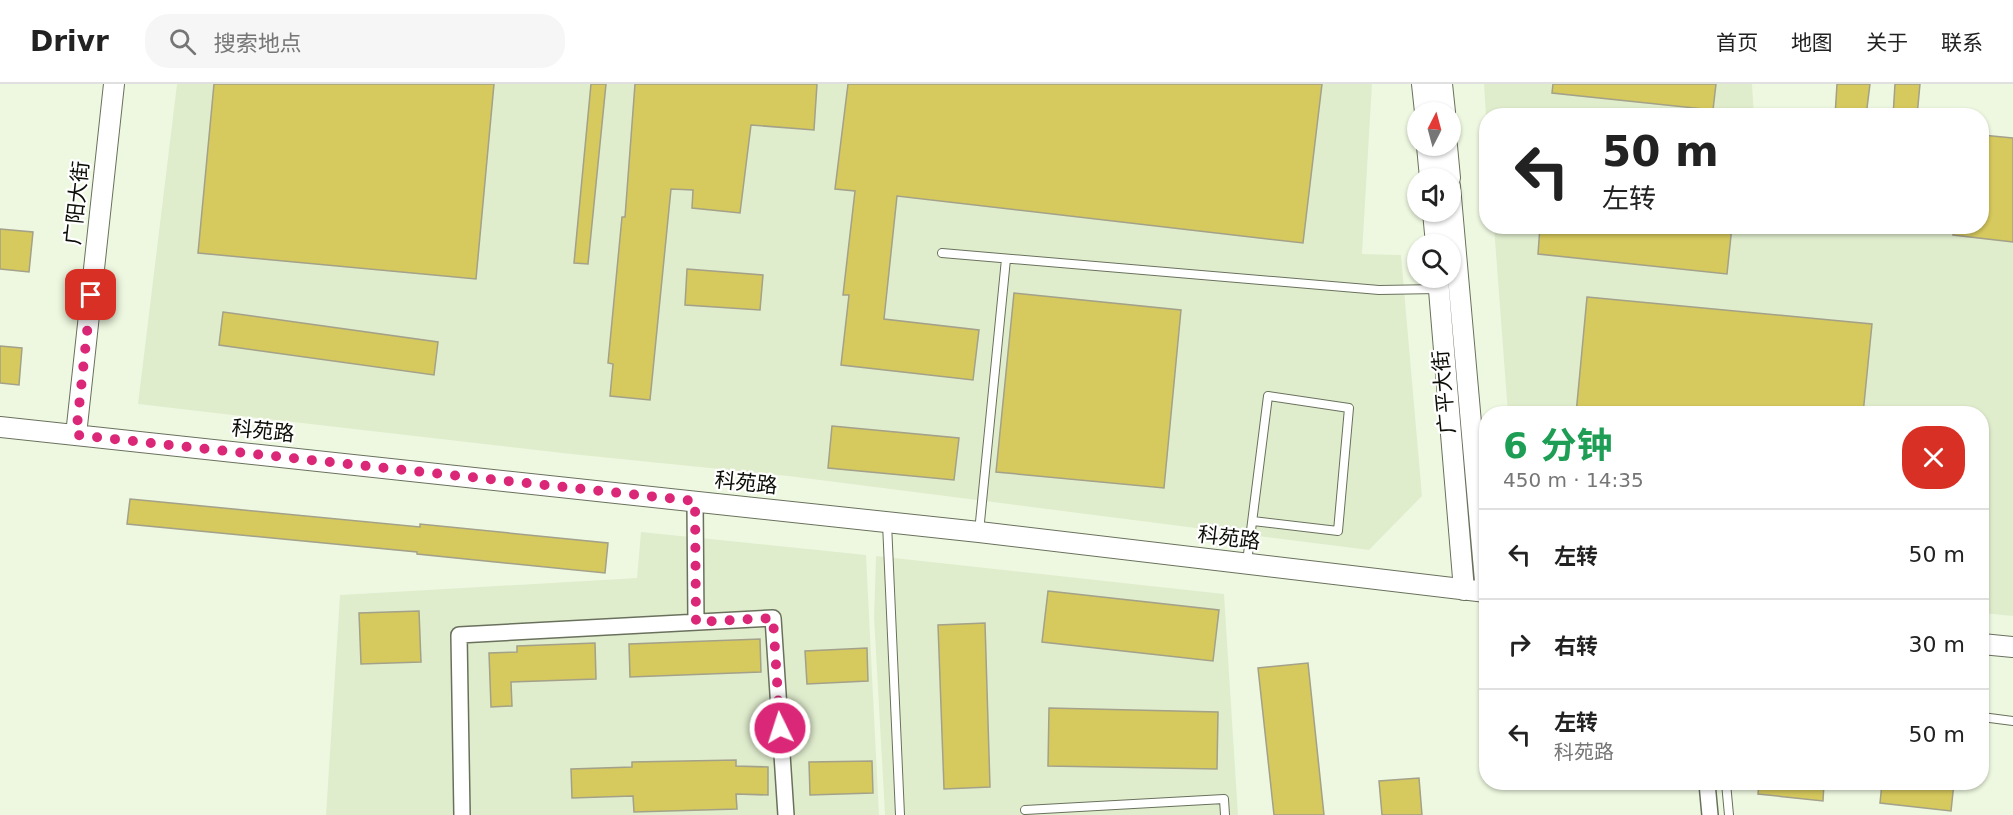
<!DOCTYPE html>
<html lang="zh">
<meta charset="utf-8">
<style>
body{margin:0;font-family:"DejaVu Sans","Noto Sans SC",sans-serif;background:#f6f6f6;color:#222;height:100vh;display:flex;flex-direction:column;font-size:22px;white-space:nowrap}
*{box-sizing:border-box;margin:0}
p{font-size:20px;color:#767676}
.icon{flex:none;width:33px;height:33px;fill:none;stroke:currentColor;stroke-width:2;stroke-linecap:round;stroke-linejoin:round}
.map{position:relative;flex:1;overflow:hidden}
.details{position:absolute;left:1479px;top:322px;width:510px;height:384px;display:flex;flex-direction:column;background:#fff;border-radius:24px;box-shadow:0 2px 4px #0004}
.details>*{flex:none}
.top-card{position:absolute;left:1479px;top:24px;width:510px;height:126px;border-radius:24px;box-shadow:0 2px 4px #0004;background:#fff;color:#222;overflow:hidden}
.needle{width:39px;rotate:6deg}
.buttons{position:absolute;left:1407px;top:18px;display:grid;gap:12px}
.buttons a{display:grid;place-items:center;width:54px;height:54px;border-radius:50%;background:#fff;box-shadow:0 2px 4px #0004;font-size:30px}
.pin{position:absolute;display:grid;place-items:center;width:51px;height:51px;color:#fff;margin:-26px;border-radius:12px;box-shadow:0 3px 9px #0006}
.me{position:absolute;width:66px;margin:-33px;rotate:356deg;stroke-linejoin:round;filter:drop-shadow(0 0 4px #0008)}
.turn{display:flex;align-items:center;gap:21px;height:126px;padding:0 24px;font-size:27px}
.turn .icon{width:78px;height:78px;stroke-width:2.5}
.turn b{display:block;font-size:42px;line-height:51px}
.round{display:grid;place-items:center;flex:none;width:63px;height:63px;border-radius:24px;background:#f6f6f6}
.summary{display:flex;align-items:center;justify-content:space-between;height:102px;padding:0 24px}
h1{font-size:36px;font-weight:700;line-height:45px;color:#1e9e55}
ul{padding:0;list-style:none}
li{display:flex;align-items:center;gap:18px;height:90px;padding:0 24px;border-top:2px solid #e0e0e0}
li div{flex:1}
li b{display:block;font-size:22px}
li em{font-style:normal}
header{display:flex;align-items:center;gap:36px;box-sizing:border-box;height:84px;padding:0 30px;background:#fff;border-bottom:2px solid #e0e0e0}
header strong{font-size:28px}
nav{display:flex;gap:33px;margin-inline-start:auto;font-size:21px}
.search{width:420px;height:54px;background:#f6f6f6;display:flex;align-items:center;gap:15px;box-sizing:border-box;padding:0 21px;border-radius:24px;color:#767676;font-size:22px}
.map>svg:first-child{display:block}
</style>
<header>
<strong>Drivr</strong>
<div class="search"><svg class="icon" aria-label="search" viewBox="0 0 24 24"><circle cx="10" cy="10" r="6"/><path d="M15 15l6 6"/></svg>搜索地点</div>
<nav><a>首页</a><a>地图</a><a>关于</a><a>联系</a></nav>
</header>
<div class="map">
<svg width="2013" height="731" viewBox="0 0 2013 731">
<rect width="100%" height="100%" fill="#eef8e0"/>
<path fill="#e0edcd" d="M177 0H1372L1362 170 1401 171 1422 412 1369 466 788 392 571 370 138 320Z
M1484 0H1752L1754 31 1486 33Z
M1982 101 2013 104V532L1982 529V330H1508L1494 143 1982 142Z
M641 448 866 471 879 731H326L340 511 637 494Z
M876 472 1224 510 1238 731H885L874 533Z"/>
<path fill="#d6c95d" stroke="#a3a189" stroke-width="1.5" d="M214 0H494L476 195 198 169Z
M591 0H606L588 180 574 179Z
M635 0H817L814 46 751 41 740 129 692 124 693 106 671 105 650 316 610 312 613 280 608 279 622 133H625Z
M848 0H1322L1303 159 897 112 884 235 979 246 973 296 841 281 849 211H843L855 107 835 105Z
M1553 0H1716L1713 26 1552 9Z
M1837 0H1870L1866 32H1835Z
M1895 0H1920L1917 32H1893Z
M1982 51 2013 54V158L1953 151 1954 142H1982Z
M1540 142H1732L1727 190 1538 170Z
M0 145 33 148 29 188 0 185Z
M687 185 763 191 760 226 685 221Z
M1014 209 1181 226 1164 404 996 388Z
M1587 213 1872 240 1863 330H1576Z
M223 228 438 258 434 291 219 261Z
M0 262 22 264 19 301 0 299Z
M832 342 959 354 954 396 828 384Z
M130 415 420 443V440L608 459 605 489 417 470V468L127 440Z
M1048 507 1219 526 1213 577 1042 558Z
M419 527 421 578 361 580 359 529Z
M985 539 990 703 944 705 938 541Z
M760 555 761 588 630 593 629 560Z
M595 559 596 595 511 598 512 622 491 623 489 569 517 568V562Z
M867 564 868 597 807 600 805 567Z
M1308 579 1324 731H1274L1258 584Z
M1049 624 1218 628 1217 685 1048 682Z
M736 676V682L768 683V711L736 710 737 725 634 728 633 712 572 714 571 685 632 683V678Z
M872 677 873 709 810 711 809 678Z
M1419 694 1422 731H1382L1379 697Z
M1759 699H1824L1823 717 1758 710Z
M1882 699H1954L1951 727 1880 719Z"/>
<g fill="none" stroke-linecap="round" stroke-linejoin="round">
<g stroke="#69715c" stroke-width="10">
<path id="service" d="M942 169 1379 206 1439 205
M887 439 900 731
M979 448 1006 175
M1247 478 1268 312 1349 324 1338 447 1253 437
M1982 633 2013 637
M1726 699 1729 731
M1025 726 1224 715 1225 731"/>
</g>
<g stroke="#69715c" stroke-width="18">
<path id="minor" d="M695 418 696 538
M1707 699 1710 731
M462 731 459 551 773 534 786 731"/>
</g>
<g stroke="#69715c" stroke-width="22">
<path id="tertiary" d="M1422 0 1425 28
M1442 0 1445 28
M1427 62 1430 94
M1447 62 1450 94
M1450 102 1486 508
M1433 128 1436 160
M1438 194 1464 506
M0 343 979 448 1486 508
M76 351 114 0
M1982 560 2013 563"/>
</g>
<use href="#service" stroke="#fff" stroke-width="8"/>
<use href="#minor" stroke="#fff" stroke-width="15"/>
<use href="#tertiary" stroke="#fff" stroke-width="20"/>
</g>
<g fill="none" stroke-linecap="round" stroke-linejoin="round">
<path stroke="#db2777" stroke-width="10" stroke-dasharray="0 18" d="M91 211 76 351 695 417 696 538 773 534 780 644"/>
</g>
<g text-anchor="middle" stroke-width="4.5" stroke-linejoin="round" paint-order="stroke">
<g font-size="21" fill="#0c0f07" stroke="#fff">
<text transform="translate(77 119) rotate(-84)" y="7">广阳大街</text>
<text transform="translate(1444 308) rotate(-95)" y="7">广平大街</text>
<text transform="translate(263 347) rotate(6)" y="7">科苑路</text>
<text transform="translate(746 399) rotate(6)" y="7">科苑路</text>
<text transform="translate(1229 454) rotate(7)" y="7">科苑路</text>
</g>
</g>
</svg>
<div class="buttons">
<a><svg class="needle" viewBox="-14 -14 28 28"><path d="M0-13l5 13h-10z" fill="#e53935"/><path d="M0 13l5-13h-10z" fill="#767676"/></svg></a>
<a><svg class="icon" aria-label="sound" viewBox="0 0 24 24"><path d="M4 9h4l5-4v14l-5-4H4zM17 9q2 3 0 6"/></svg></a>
<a><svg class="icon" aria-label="search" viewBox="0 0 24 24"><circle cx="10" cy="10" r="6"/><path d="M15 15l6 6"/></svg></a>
</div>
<div class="pin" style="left:91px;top:211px;background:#d93025"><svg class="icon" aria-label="arrive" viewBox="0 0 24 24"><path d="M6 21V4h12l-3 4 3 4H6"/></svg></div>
<svg class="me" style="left:780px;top:644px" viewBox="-20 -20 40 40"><circle r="17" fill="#db2777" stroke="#fff" stroke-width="3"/><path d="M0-11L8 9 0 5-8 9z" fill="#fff"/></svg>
<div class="top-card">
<div class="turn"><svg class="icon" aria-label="left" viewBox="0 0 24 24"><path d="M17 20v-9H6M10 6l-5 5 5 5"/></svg><div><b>50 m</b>左转</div></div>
</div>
<section class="details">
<div class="summary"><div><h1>6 分钟</h1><p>450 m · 14:35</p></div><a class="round" style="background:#d93025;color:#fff"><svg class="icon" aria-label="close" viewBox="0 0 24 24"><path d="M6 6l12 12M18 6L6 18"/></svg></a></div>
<ul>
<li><svg class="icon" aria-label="left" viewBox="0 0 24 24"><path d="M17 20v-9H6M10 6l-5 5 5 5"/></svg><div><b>左转</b></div><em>50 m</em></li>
<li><svg class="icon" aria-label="right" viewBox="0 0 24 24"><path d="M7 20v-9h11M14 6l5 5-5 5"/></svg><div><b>右转</b></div><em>30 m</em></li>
<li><svg class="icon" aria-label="left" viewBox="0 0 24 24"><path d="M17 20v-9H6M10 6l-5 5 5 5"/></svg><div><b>左转</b><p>科苑路</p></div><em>50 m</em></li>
</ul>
</section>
</div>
